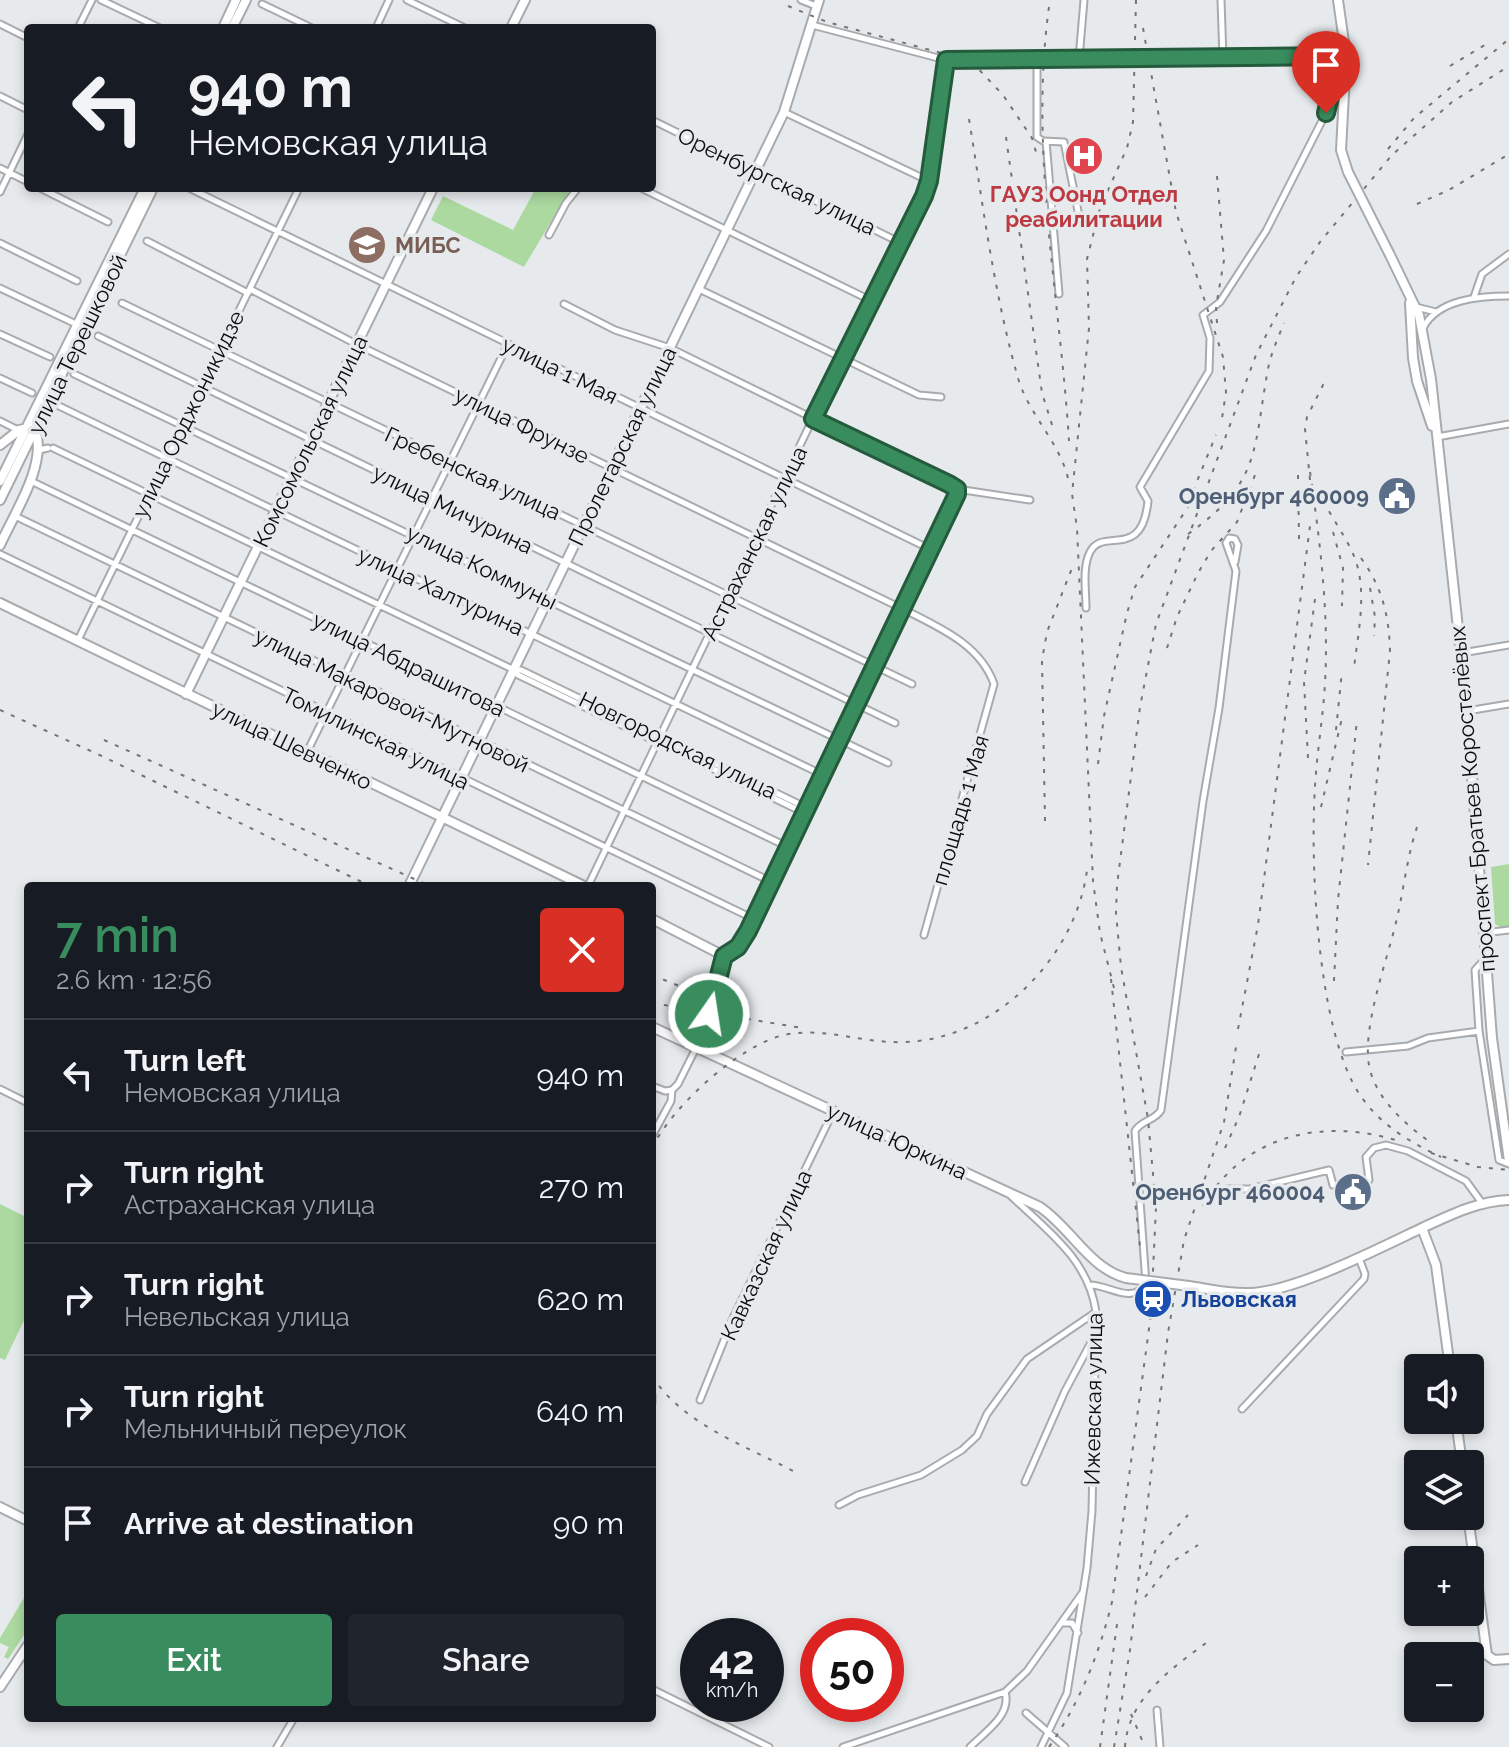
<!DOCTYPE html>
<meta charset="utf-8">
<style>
body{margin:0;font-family:Raleway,sans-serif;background:#20242c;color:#f1f3f6;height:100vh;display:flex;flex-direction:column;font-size:30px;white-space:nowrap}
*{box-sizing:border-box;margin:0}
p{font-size:26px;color:#9ea1a6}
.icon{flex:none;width:44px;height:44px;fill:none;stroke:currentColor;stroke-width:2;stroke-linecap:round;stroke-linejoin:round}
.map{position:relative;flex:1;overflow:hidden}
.sheet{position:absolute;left:24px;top:882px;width:632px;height:840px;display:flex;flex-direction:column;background:#171b24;border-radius:8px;box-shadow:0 4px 12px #0003}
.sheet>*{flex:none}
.top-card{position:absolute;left:24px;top:24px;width:632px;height:168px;border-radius:8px;box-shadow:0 4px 12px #0003;background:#171b24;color:#f1f3f6;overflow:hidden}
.fabs{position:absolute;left:1404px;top:1354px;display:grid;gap:16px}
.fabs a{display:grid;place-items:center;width:80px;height:80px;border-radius:8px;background:#171b24;box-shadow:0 4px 12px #0003;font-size:40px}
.speed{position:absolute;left:680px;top:1618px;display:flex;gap:16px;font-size:40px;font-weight:700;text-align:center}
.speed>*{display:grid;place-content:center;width:104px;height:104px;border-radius:50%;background:#171b24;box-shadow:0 4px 12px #0003;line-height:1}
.speed small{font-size:20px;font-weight:400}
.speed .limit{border:12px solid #d22;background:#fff;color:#111}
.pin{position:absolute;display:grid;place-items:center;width:68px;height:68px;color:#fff;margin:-82px -34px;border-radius:50% 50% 50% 0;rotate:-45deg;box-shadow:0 0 8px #0007}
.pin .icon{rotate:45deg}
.me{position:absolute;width:88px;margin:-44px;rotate:13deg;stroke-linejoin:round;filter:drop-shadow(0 0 6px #0008)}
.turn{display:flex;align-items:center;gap:28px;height:168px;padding:0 32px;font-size:36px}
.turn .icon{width:104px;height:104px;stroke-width:2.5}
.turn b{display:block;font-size:56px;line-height:68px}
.round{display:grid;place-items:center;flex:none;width:84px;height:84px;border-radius:8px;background:#20242c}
.summary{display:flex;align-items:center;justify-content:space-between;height:136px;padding:0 32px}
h1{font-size:48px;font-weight:600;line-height:60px;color:#398c5e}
.cta{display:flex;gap:16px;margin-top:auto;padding:16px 32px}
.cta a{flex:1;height:92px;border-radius:8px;background:#398c5e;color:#fff;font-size:32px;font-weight:600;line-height:92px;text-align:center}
.cta a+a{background:#20242c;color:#f1f3f6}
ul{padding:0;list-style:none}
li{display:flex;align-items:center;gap:24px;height:112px;padding:0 32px;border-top:2px solid #363941}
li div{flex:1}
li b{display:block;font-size:30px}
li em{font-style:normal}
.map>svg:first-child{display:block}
</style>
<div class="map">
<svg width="1509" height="1747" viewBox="0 0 1509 1747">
<rect width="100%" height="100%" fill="#e7eaed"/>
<path fill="#abd99f" d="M536 188H571L524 267 431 220 443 196 513 230Z
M1509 864V927L1502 928 1495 924 1491 867Z
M0 1204 28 1218V1312L5 1360 0 1358Z
M28 1591V1629L8 1659 4 1657 9 1647 0 1643V1638Z"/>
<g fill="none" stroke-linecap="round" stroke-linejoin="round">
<g stroke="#a8abae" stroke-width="9">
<path id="minor" d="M101 0 160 28
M407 0 465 28
M801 0 816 6
M1221 0 1223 58
M262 4 312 28
M0 24 28 38
M812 25 946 60 1341 56
M78 28 92 0
M376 28 389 0
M1037 58V137L1043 141 1064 142 1078 211
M1079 59 1084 0
M0 96 28 110
M784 112 929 181
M652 120 901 243
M1046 141 1059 294
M0 168 28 182
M40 188 108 222
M189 188 932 550
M641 188 872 301
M0 192 28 134
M549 235 566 203 578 188
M147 241 248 293
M0 243 77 281
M0 288 78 325
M250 289 358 345 903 609C938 627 980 644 994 684L924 935
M699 289 919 395 941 397
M1474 297 1482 274 1509 254
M122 303 912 684
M564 304 615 330 670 348 957 489 1030 500
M1416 307 1436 312
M1423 328C1438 299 1480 296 1509 296
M0 334 50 357
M98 336 895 723
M74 374 888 763
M0 378 32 393
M59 406 823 775
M0 421 20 431
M1437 437 1509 424
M53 448 514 670 518 675 794 808 806 810
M39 450 48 448
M31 481 788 847
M15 516 772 882
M0 554 754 919
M1086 608C1086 590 1082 568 1090 552 1103 526 1142 562 1148 501L1140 487 1209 371 1210 338 1203 315 1220 302 1266 231 1326 113 1340 56
M78 640 299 188
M1462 653 1509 645
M516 670H521L797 803 805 809
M1467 711 1509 704
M307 752 508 344
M588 886 842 358 924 196 946 60
M1484 933 1509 930
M724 956 738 947 748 931 932 550 956 498 957 489
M1485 959 1475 970 1479 1031 1499 1160 1509 1164
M1346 1052 1408 1046 1428 1038 1479 1031
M652 1086 665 1091 672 1090
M0 1089 28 1103
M652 1136 671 1101 672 1090 678 1084 696 1048
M1227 1189H1250L1329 1170 1333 1185 1369 1180 1366 1157 1374 1148 1386 1145 1408 1151 1466 1181 1482 1203
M1011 1196C1047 1230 1089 1260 1096 1312L1092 1511 1087 1568 1067 1693 1041 1747
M1090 1285C1110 1285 1131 1305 1146 1284L1135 1131C1141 1120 1155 1121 1161 1110L1203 801 1219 708 1236 571 1226 543 1229 538 1235 539 1238 545 1235 562
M652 1395V1403
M700 1400 733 1318 833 1112
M1242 1409 1364 1279 1365 1274 1359 1258
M1025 1482 1065 1391 1096 1333
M839 1505 858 1495 921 1475 962 1450 977 1436 987 1414 1027 1359 1096 1312
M1062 1623H1072L1078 1633
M652 1689 769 1747
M1157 1710 1160 1747
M1026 1713 1065 1747
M277 1747 294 1718
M843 1747 1005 1692 1027 1671 1083 1592
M970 1747C985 1732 1012 1715 1005 1692"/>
</g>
<g stroke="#a8abae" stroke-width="12">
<path id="major" d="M1338 0 1346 56 1341 150 1348 172
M223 28 236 0
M232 28 246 0
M511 28 525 0
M1390 255 1419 315 1431 379 1467 711 1492 1038 1509 1161
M1410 303 1413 358 1417 381 1432 426
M0 445 19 430 28 428
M0 481 145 188
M0 500 153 188
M0 545C14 514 46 466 36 433
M0 603 584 886
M186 694 433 188
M409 886 784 112 819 0
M652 919 724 956 704 1030 696 1048
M652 1027 1040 1207C1071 1228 1089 1268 1126 1278
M1422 1228 1436 1265 1450 1368
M1189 1286C1209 1289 1230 1294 1250 1293 1294 1292 1380 1248 1422 1228 1450 1215 1478 1201 1509 1200
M1456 1420 1462 1464
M0 1507 28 1521
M1468 1516 1487 1655 1494 1660 1509 1659
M0 1687 28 1645"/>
</g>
<use href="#minor" stroke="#fff" stroke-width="5"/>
<use href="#major" stroke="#fff" stroke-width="8"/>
<path stroke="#727476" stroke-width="2" stroke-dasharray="4 8" stroke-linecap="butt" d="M788 6 827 22 971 61 1003 95 1032 138 1038 159
M1049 7C1029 152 1060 297 1069 441
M1143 28 1176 212 1223 357 1226 392 1221 425
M1450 66 1488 43
M969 119C983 205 994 294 1018 378 1029 416 1062 444 1069 483
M1006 137 1042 393 1054 431
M1388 149 1414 118 1509 39
M1417 204 1449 190 1509 154
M1217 323 1216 307 1224 260 1217 176
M1310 472C1320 541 1329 613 1325 683 1323 718 1317 752 1315 786 1310 864 1317 1031 1360 1095 1380 1125 1410 1142 1441 1157
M1298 475 1299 539
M1310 480 1305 429 1307 417 1327 377
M1318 490C1328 513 1344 533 1354 556 1368 591 1358 632 1354 668
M1193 491 1216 435
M1333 532 1343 568 1342 606
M1188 534C1262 482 1253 449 1268 369 1271 353 1278 338 1284 323
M1361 558C1382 587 1389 615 1390 651L1368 865
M1370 588 1375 617 1374 636
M1167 648 1177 617 1198 573 1211 551 1237 522 1255 475
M0 710 104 757 370 886
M1336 730 1342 671
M104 740 430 886
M1308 758 1304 682 1315 599
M1098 764 1104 716 1127 613 1135 587 1192 501
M1321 807 1342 718
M1045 821 1042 660 1047 632 1074 563
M1417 827C1407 857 1404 888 1397 918 1388 959 1360 1030 1370 1070 1378 1101 1408 1127 1433 1144
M652 975 743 1012
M1111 979 1140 1247
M1334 981 1338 900 1357 720
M1114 988 1100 933 1093 881 1077 528 1072 494 1089 328 1087 259 1100 208 1127 148 1133 122 1136 0
M652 1003 802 1028
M1238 1029 1258 925 1310 526
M652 1148C671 1108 739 1045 784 1035 821 1027 856 1041 893 1042 988 1046 1075 962 1087 870
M1225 1148 1239 1117 1260 1051
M1431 1153 1478 1167 1509 1170
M1203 1206C1245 1133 1325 1117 1402 1142
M652 1376C683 1424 744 1445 793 1471
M1146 1576 1156 1549 1188 1515
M1145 1597 1172 1562 1198 1545
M1131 1714 1145 1747
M1049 1747C1080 1702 1099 1655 1112 1602L1151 1314 1156 1207 1148 1119 1121 967 1116 913 1117 885 1140 707 1156 624 1256 355 1296 277 1320 242 1392 155 1452 102 1509 66
M1100 1747 1118 1617
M1114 1747 1130 1650 1168 1333 1184 1240 1224 1122 1236 1047
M1125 1747C1128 1697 1174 1667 1210 1640"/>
<g stroke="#a8abae" stroke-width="12" stroke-linecap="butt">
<path id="major-bridge" d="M1348 172 1390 255
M1126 1278 1189 1286"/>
</g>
<use href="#major-bridge" stroke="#fff" stroke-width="8"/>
</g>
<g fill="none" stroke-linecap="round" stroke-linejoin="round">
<g stroke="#255b3d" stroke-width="20">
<path id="route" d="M709 1014 724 956 738 947 748 931 957 494V489L949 484 813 419 924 196 929 181 946 60 1340 56 1326 113"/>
</g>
<use href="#route" stroke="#398c5e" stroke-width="14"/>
</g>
<defs>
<g id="hospital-disc" transform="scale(2)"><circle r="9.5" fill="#e0444e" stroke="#e7eaed"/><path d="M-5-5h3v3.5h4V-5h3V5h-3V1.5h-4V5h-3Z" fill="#fff"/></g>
<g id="university-disc" transform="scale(2)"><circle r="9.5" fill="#8d6e63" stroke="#e7eaed"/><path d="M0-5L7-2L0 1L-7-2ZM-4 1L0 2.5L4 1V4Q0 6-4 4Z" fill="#fff"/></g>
<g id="civic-disc" transform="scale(2)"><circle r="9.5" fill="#5c6f8a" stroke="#e7eaed"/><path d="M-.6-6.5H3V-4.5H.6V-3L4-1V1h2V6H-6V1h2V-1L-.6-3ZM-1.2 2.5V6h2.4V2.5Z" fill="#fff"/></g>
<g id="station-disc" transform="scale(2)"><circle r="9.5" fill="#1a4fb4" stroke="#e7eaed"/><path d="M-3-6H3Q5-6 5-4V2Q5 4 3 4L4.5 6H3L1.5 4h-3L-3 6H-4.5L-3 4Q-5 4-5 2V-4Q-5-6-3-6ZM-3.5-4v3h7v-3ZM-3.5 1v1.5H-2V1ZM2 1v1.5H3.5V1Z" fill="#fff"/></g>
</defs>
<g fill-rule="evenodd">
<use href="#hospital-disc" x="1084" y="156"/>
<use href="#university-disc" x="367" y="245"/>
<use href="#civic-disc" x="1397" y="496"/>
<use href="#civic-disc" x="1353" y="1192"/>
<use href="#station-disc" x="1153" y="1299"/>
</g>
<g text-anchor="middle" stroke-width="7" stroke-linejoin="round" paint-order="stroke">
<g font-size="22" fill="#0a0b0c" stroke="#e7eaed">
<text transform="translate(777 181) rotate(26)" y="8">Оренбургская улица</text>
<text transform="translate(77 344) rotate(-64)" y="8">улица Терешковой</text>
<text transform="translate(560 370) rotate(26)" y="8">улица 1 Мая</text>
<text transform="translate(188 414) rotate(-64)" y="8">улица Орджоникидзе</text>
<text transform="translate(522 425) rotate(26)" y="8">улица Фрунзе</text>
<text transform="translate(310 441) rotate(-64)" y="8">Комсомольская улица</text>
<text transform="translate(622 446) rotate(-64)" y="8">Пролетарская улица</text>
<text transform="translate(473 473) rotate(25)" y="8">Гребенская улица</text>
<text transform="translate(453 509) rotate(26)" y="8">улица Мичурина</text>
<text transform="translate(754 543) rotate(-64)" y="8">Астраханская улица</text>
<text transform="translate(482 567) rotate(26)" y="8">улица Коммуны</text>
<text transform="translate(441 591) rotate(25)" y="8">улица Халтурина</text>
<text transform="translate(409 664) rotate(26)" y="8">улица Абдрашитова</text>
<text transform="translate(392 700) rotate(26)" y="8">улица Макаровой-Мутновой</text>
<text transform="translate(376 738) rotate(26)" y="8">Томилинская улица</text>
<text transform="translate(292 745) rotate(26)" y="8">улица Шевченко</text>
<text transform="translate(678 745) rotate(26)" y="8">Новгородская улица</text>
<text transform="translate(1472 799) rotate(-95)" y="8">проспект Братьев Коростелёвых</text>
<text transform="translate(960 810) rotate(-74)" y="8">площадь 1 Мая</text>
<text transform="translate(897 1141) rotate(25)" y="8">улица Юркина</text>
<text transform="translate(766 1255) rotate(-65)" y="8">Кавказская улица</text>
<text transform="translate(1093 1399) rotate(-89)" y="8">Ижевская улица</text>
</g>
<g font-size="22" font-weight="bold" fill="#be3a42" stroke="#e7eaed">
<text x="1084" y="202">ГАУЗ Оонд Отдел<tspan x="1084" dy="25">реабилитации</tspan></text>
</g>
<g font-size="22" font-weight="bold" fill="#785e54" stroke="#e7eaed" text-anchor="start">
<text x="395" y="253">МИБС</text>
</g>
<g font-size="22" font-weight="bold" fill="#4e5e75" stroke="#e7eaed" text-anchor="end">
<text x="1369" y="504">Оренбург 460009</text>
<text x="1325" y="1200">Оренбург 460004</text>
</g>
<g font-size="22" font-weight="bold" fill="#164399" stroke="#e7eaed" text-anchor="start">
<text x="1181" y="1307">Львовская</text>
</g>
</g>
</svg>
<div class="fabs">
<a><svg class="icon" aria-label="sound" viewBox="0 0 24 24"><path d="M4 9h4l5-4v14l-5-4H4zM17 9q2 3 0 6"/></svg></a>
<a><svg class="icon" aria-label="layers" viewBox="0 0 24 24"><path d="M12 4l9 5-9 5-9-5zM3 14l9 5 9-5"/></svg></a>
<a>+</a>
<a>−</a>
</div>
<div class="speed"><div>42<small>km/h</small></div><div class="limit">50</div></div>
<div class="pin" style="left:1326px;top:113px;background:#d93025"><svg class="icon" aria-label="arrive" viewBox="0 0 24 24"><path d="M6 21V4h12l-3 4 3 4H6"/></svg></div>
<svg class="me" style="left:709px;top:1014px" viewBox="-20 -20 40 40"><circle r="17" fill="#398c5e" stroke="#fff" stroke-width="3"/><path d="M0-11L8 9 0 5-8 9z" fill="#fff"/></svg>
<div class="top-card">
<div class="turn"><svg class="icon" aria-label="left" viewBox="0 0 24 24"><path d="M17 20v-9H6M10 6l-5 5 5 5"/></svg><div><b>940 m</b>Немовская улица</div></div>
</div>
<section class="sheet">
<div class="summary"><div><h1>7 min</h1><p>2.6 km · 12:56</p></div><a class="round" style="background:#d93025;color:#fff"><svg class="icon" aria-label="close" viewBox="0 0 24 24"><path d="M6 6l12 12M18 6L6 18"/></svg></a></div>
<ul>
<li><svg class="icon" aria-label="left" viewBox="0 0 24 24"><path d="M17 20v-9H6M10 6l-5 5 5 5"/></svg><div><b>Turn left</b><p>Немовская улица</p></div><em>940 m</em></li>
<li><svg class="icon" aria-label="right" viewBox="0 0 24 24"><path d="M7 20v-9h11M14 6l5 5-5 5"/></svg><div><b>Turn right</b><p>Астраханская улица</p></div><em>270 m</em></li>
<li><svg class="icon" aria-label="right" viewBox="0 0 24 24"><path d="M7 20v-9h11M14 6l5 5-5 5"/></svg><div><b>Turn right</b><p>Невельская улица</p></div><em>620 m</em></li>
<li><svg class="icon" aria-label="right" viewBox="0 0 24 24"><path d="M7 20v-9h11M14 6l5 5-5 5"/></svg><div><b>Turn right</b><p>Мельничный переулок</p></div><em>640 m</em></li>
<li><svg class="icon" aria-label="arrive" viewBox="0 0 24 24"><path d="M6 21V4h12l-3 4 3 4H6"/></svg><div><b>Arrive at destination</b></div><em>90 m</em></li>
</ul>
<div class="cta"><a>Exit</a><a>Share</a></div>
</section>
</div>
